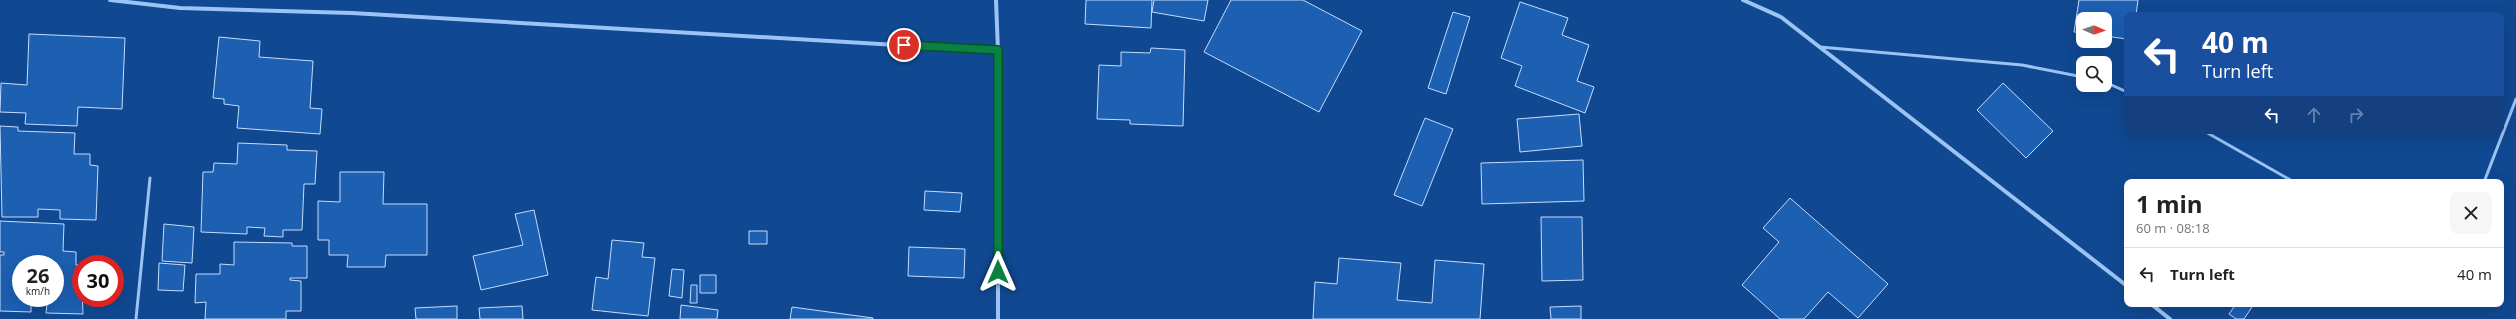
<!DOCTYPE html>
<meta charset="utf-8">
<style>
body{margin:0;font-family:"Open Sans",sans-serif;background:#f6f6f6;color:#222;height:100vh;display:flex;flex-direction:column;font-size:15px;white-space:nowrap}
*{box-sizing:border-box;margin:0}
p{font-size:13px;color:#767676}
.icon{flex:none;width:22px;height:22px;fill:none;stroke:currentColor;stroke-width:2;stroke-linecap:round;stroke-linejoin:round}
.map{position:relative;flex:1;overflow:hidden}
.side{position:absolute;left:2124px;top:179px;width:380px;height:128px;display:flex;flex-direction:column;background:#fff;border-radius:8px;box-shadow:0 4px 16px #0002}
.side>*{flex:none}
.banner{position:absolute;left:2124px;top:12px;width:380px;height:122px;border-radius:8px;box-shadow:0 4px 16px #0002;background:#1a4fa0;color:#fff;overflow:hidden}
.needle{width:26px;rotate:92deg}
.buttons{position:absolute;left:2076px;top:12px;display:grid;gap:8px}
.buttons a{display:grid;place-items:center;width:36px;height:36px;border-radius:8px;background:#fff;box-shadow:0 4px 16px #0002;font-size:20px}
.speed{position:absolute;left:12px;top:255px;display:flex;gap:8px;font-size:20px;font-weight:700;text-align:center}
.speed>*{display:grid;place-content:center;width:52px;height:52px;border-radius:50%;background:#fff;box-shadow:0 4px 16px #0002;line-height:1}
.speed small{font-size:10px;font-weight:400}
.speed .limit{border:6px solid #d22;background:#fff;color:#111}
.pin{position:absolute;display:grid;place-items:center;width:34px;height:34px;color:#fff;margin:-17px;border:2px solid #fff;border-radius:50%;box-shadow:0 1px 4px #0007}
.me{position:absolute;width:44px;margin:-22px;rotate:0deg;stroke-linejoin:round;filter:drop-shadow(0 0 3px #0008)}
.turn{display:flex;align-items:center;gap:14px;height:84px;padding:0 12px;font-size:18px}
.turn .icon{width:52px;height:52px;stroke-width:2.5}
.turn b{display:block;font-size:28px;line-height:34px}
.lanes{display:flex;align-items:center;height:38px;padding:0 12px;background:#0003;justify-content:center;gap:20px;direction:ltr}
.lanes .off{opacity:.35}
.round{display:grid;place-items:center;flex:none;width:42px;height:42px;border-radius:8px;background:#f6f6f6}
.summary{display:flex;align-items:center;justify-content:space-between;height:68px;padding:0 12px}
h1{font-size:24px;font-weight:700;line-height:30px}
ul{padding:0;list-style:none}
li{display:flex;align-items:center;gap:12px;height:52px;padding:0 12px;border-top:1px solid #e0e0e0}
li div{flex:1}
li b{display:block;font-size:15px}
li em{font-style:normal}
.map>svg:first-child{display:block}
</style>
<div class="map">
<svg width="2516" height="319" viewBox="0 0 2516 319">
<rect width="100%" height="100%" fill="#104891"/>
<path fill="#1d5fb1" stroke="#c3ddfe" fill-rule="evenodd" d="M1086 0H1152L1151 28 1085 24Z
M1154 0H1208L1204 21 1152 12Z
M1231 0H1303L1362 31 1319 112 1204 52Z
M2079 0H2138L2136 15H2127V39L2105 36V19H2083V33L2074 32Z
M1520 2 1568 18 1562 35 1589 45 1577 81 1594 87 1585 113 1515 86 1522 66 1501 58Z
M1453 12 1470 17 1446 94 1428 88Z
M29 34 125 38 122 109 78 107 77 126 25 124 26 113 0 112 1 83 27 85Z
M219 37 260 41 259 57 313 61 310 108 322 109 320 134 237 128 239 106 224 104V99L213 98Z
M1151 48 1185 50 1183 126 1130 124V120L1097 119 1099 65 1121 66V52L1150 53Z
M2003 83 2053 131 2026 158 1977 110Z
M1579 114 1582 146 1520 152 1517 119Z
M1425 118 1453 129 1422 206 1394 195Z
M0 126 18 127V131L75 133 74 154H90V165L98 166 96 220 60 219V210L38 209V217H2Z
M238 143 287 145V150L317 151 315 184H304L302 230H283V237L264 236 265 228 247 227V234L201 232 203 172H213L214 163 237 164Z
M1583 160 1584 201 1482 204 1481 163Z
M340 172H384L383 204H427V255H386L385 267H347L348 255H329V240H318V201L340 202Z
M925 191 962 193 960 212 924 210Z
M1790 198 1888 284 1858 318 1828 292 1804 319H1780L1742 285 1779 242 1763 228Z
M534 210 548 275 481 290 473 256 523 245 515 214Z
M1541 217H1582L1583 280 1542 281Z
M0 221 64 224 63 251 76 252V265H81L83 314 46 313 47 304 31 303V312L0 311V255H4V252H0ZM21 264H55V298H21Z
M164 224 194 227 192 263 162 261Z
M749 231H767V244H749Z
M612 240 644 243 642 257 655 258 648 316 592 310 596 277 608 279Z
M234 242 292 243V246H307V278H290V280L301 281V311H286V319H205L206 302 195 303 196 274H220V264L234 265Z
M909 247 965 249 964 278 908 276Z
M1339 258 1401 263 1397 300 1432 303 1435 260 1484 264 1480 319H1313L1315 282 1337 284Z
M159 263 185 265 183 291 158 290Z
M672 269 684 270 682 298 669 296Z
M700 275H716V293H700Z
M691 285H697V303H690Z
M2236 304H2254L2244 319H2236L2229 314Z
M681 305 718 310 717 319H680Z
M457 306V319H416L415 308Z
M522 306 523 319H480L479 308Z
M1581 306V319H1551L1550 307Z
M792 307 873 318V319H790Z"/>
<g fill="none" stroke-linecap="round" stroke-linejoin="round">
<path stroke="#9bc3f3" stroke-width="3" d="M1820 47 2022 65 2083 77
M2105 82 2127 92
M2204 131 2294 182
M2484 182 2516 99
M136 319 150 178"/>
<path stroke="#9bc3f3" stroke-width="4" d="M110 0 180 8 352 13 998 51
M996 0 998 51V319
M1743 0 1781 17 2127 286
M2151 304 2170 319"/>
</g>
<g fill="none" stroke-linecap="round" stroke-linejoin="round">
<g stroke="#07532c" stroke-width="10">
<path id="route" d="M904 45 998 50V272"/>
</g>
<use href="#route" stroke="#0b8043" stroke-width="7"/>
</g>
</svg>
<div class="buttons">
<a><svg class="needle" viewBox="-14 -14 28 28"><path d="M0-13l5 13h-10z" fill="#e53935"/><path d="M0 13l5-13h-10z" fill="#767676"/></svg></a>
<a><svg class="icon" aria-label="search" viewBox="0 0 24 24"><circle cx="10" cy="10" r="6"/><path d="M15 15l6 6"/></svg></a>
</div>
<div class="speed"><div>26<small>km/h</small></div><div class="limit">30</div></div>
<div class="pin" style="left:904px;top:45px;background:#d93025"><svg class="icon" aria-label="arrive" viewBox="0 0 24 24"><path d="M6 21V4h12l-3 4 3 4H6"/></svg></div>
<svg class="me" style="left:998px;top:272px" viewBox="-20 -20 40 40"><path d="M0-17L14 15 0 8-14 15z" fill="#0b8043" stroke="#fff" stroke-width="4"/></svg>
<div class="banner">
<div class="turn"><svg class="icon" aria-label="left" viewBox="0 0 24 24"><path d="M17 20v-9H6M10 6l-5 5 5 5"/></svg><div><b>40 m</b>Turn left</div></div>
<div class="lanes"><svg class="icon" aria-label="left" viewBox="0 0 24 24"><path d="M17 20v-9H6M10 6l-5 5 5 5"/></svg><svg class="icon off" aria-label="ahead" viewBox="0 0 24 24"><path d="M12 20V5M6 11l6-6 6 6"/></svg><svg class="icon off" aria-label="right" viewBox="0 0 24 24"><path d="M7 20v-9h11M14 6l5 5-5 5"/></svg></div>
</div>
<section class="side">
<div class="summary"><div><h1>1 min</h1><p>60 m · 08:18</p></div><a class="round"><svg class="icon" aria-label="close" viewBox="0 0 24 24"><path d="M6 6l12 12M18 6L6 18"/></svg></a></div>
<ul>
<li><svg class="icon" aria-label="left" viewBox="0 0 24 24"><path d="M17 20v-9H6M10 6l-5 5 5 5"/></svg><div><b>Turn left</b></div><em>40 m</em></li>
</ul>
</section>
</div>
